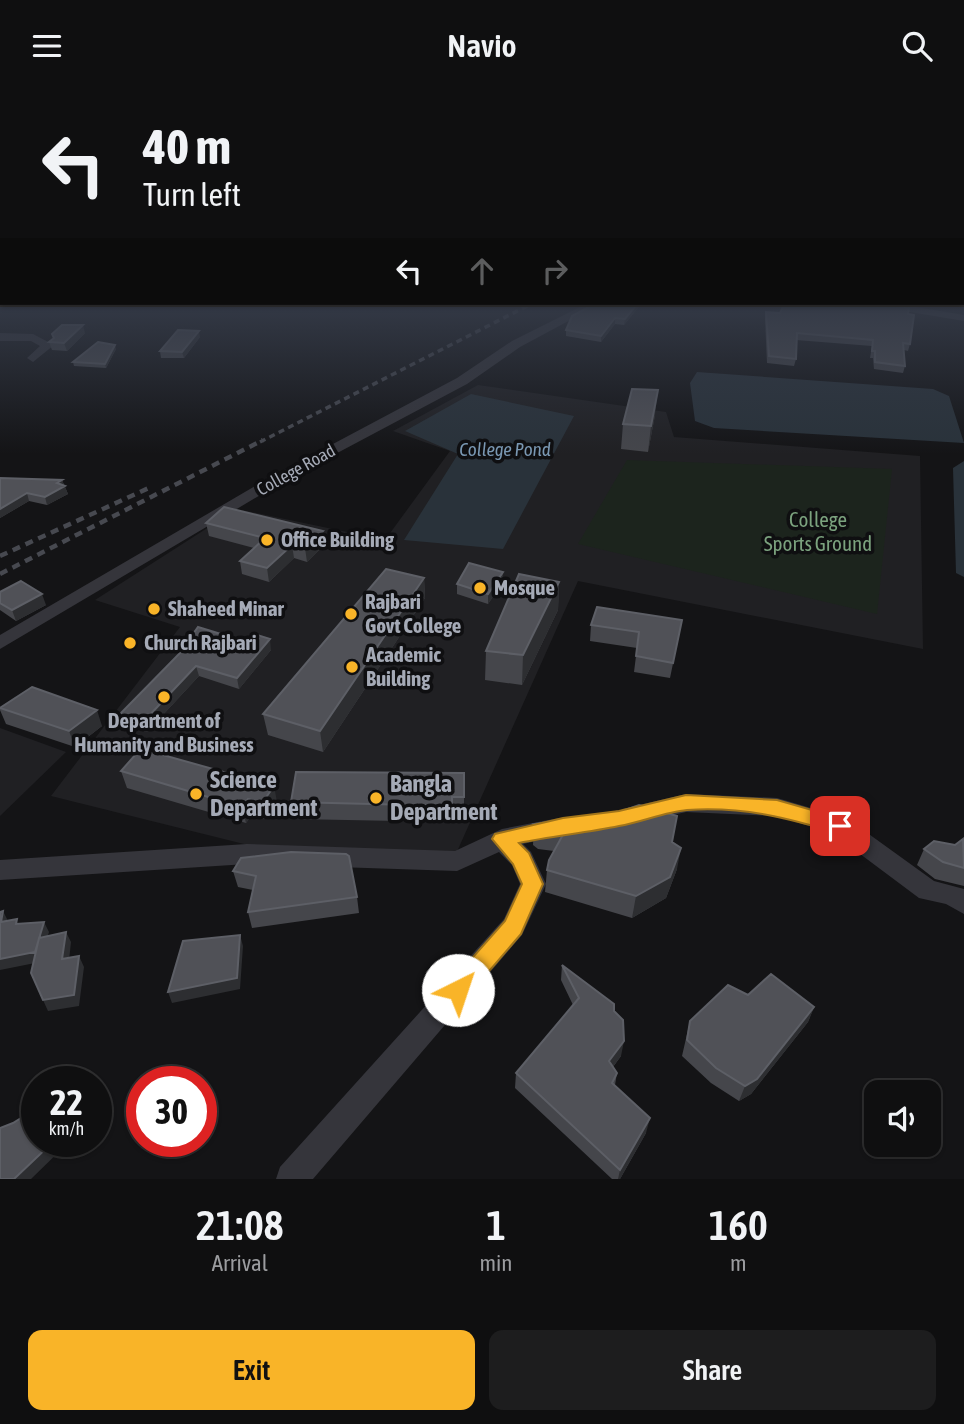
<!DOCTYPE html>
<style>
body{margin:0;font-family:"Asap Condensed",sans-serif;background:#1d1d1e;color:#f1f3f6;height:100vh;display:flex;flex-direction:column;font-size:26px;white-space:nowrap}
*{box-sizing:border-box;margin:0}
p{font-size:23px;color:#9b9c9f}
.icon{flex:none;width:38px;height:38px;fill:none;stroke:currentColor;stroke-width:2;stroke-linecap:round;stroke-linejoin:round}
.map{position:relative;height:1088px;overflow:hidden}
.side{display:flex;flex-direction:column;background:#0f0f10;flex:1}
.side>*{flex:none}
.top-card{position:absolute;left:0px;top:0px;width:964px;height:214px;box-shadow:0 2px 5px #0004,0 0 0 2px #2f2f30;background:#0f0f10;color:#f1f3f6;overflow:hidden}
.buttons{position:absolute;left:864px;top:989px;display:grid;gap:14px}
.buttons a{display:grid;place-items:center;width:77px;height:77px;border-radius:14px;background:#0f0f10;box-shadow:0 2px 5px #0004,0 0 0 2px #2f2f30;font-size:35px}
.speed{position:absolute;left:21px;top:975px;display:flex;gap:14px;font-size:35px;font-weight:700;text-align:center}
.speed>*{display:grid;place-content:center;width:91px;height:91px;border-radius:50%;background:#0f0f10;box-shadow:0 2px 5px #0004,0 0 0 2px #2f2f30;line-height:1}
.speed small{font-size:18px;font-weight:400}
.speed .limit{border:10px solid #d22;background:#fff;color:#111}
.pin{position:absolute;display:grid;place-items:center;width:60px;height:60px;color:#fff;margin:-30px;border-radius:14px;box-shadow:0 4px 10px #0006}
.me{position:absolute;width:77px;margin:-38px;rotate:41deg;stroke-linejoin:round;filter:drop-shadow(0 0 5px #0008)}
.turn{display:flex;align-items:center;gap:24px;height:147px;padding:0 28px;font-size:32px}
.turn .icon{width:91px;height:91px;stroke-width:2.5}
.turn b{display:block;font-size:49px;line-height:60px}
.lanes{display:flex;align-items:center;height:66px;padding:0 28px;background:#0003;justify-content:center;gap:35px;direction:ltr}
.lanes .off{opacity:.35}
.eta{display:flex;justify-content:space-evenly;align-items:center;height:119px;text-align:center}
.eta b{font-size:42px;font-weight:600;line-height:49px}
.action{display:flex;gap:14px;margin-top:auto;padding:14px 28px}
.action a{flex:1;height:80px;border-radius:14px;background:#f9b428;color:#111;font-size:28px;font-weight:600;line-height:80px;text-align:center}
.action a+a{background:#1d1d1e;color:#f1f3f6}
header{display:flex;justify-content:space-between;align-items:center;height:91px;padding:0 28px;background:#0f0f10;font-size:32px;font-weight:600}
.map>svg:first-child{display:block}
</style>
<header><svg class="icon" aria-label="menu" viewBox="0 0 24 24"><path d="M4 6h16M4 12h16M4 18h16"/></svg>Navio<svg class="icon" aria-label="search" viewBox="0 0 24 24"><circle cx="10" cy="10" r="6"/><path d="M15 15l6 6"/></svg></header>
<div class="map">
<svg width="964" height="1088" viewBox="0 0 964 1088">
<rect width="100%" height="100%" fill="#141416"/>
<path fill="#202023" d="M478 294 666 321 674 346 920 365 923 558 578 490 455 765 248 754 51 705 180 536 95 509 237 418 385 449 450 360 393 340Z
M0 637 66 661 0 725Z"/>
<path fill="#1c241d" d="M627 369 892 378 877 523 578 453Z"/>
<path fill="#29323a" d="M697 281 933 298 949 305 964 352 714 337 695 330 690 292Z
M471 303 574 325 503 458 404 449 458 363 405 340Z
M964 370V486L956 482 953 377Z"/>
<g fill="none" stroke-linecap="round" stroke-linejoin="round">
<path fill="#35353b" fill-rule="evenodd" d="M588 212H602L520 256 467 293 279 393 0 558V544L269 387 457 287 512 250Z
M869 212H892L964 224V230L874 215Z
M0 242 33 243 54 254 33 271 27 267 40 255 31 250H0Z
M686 703 777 707 848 728 934 790 964 798V823L946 813 919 807 832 742 777 725 686 721 630 734 622 732 618 725 622 718Z
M559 727 567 729 571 736 567 743 523 753 531 761 546 793 522 844 313 1088H276L280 1076 504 828 520 793 512 774 499 761 457 780 247 773 0 789V769L247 753 455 760 502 738Z"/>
<path stroke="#474950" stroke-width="3.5" stroke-dasharray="6 4.5" stroke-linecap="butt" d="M260 351 533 212"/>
<path stroke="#474950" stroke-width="4.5" stroke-dasharray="8 6" stroke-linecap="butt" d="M0 465 151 396
M0 483 263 349"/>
</g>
<path fill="#45464b" d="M596 212H642L624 234 615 233 601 251 566 245V239Z
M853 215 908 223 910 253 908 260 904 259 905 275 903 282 874 278 873 267H870L872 255 796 249V268L794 275 767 272 765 228 766 221 780 222Z
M85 242 67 260 52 259 49 251 53 248 52 243Z
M200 246 184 267H161L160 260Z
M116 258 106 277 74 275 73 271Z
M655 324 648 361 621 358 623 333Z
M0 387 62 389 68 403 47 414 29 410 0 427Z
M206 432 323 440 325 453 307 471 294 467 269 491 242 483 240 470 254 457 209 445Z
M503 481V491L488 513 457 503V493Z
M424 487 425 507 323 661 268 644 263 623Z
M559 491 558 519 522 594 485 589 486 560Z
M0 501 46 514 16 530 0 519Z
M682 529 670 587 634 581 637 557 590 550 591 534Z
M271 559 239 598 199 585 147 641 123 634 120 623 179 563Z
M0 616 102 635 75 656 6 633 0 619Z
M144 664 277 711 265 728 252 724 246 732 127 697 121 680Z
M464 682V722H452V731L294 728 291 711Z
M534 733 672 751 677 778 666 807 632 827 545 801 547 779 554 760 538 758 533 754Z
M964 748V795L935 788 917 774 924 758 955 754Z
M233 780 357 806 359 822 252 837 248 821 253 799 238 796Z
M562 874 614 920 621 965 613 976 617 982 615 994 646 1042 620 1088H612L515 997 516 982 573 914 561 889Z
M748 904 814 916 808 931 751 1003 739 1010 711 992 682 965 690 930Z"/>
<path fill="#2d2e31" d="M638 212H642L624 234 625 228Z
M615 227V233L601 251V245Z
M83 234 85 242 67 260 64 252Z
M199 240 200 246 184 267 182 261Z
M115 254 116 258 106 277 105 273Z
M658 299 655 324 648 361 651 335Z
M62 389 68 403 47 414 45 406 57 392Z
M27 402 29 410 0 427V418Z
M323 440 325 453 307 471 305 457Z
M292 454 294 467 269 491 267 477Z
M503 481V491L488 513V503Z
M424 487 425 507 323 661 320 640Z
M559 491 558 519 522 594 523 564Z
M42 503 46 514 16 530 12 519Z
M270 548 271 559 239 598 237 587Z
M196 575 199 585 147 641 144 630Z
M97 619 102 635 75 656 69 640Z
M274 695 277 711 265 728 262 712Z
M248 708 252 724 246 732 242 716Z
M681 757 677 778 666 807 632 827 636 805Z
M3 820 8 830 1 831Z
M44 831 49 841 40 871 0 879V868Z
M66 841 71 851 68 879 62 868Z
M240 844 243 855 240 898 172 912 168 901Z
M79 865 84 876 79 915 48 920 43 909Z
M814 916 808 931 751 1003 739 1010 745 995Z
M624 950 621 965 606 985 609 970Z
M650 1027 646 1042 620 1088H618L620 1079Z
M54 1050H70L31 1088H14Z"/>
<path fill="#505157" stroke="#5d5f66" stroke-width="2" d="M596 212H638L625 228 615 227 601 245 566 239 572 225Z
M785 212H830L853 215 854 212H878L909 217 908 223 914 224 910 253 903 252 905 275 875 271V260H872L873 249 797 242 796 268 769 265 766 221 780 222Z
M62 234H83L64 252 49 251 54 247 52 243Z
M178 239 199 240 182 261 160 260Z
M98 251 115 254 105 273 73 271Z
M632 298 658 299 651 335 623 333Z
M0 387 62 389 57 392 65 395 45 406 27 402 0 418Z
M224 416 323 440 305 457 292 454 267 477 240 470 265 447 206 432Z
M469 472 503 481 488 503 457 493Z
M386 478 424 487 320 640 263 623Z
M519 483 559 491 523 564 486 560Z
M21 490 42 503 12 519 0 512V501Z
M597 516 682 529 673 572 636 565 639 541 591 534Z
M198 536 247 551 254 543 270 548 237 587 196 575 144 630 120 623 179 563Z
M32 596 97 619 69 640 0 617Z
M145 659 274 695 262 712 248 708 242 716 121 680 137 662 144 664Z
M296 681 464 682V706H452V715L291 711Z
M639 714 677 725 672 751 681 757 670 786 636 805 547 779 549 769 565 740 540 737 534 733 622 720Z
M963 748 964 777 943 771 924 758 934 750 955 754Z
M291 761 346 763 349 765 357 806 248 821 256 785 233 780 241 767Z
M3 820 1 831 17 828 16 833 44 831 35 861 0 868V821Z
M66 841 62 868 79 865 74 904 43 909 31 882 39 847Z
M240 844 237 887 168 901 183 850Z
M562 874 614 913V920L623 929 624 950 609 970 617 982 612 992 650 1027 620 1079 516 982 579 907Z
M771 883 814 916 757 988 745 995 716 977 687 949 690 930 728 894 748 904Z
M37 1017V1050H54L14 1088H0V1037L13 1032Z"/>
<linearGradient id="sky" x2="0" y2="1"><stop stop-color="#0b0b0c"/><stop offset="0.58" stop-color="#343a47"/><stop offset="1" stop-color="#343a47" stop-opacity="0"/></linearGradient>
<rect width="964" height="363" fill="url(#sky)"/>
<path fill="#f9b428" stroke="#a2751a" stroke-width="2" d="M686 704 777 709 847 729 850 735 847 741 840 743C789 727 742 715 687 719 665 721 642 731 619 735 586 742 552 745 519 752L529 762 543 793 521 843 466 907 458 910 450 907 446 899 450 892 505 830 522 793 513 773 492 748 495 743 563 727 619 720Z"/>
<g fill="#f9b428" stroke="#0f0f11" stroke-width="2.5">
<circle cx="267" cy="449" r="7"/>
<circle cx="480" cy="497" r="7"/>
<circle cx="154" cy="518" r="7"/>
<circle cx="351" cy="523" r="7"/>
<circle cx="130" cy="552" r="7"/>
<circle cx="352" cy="576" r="7"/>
<circle cx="164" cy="606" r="7"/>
<circle cx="196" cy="703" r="7"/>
<circle cx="376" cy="707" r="7"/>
</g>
<g text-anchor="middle" stroke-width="7" stroke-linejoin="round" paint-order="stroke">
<g font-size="18" fill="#a5aab6" stroke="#0f0f11">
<text transform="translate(296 379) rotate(-29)" y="6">College Road</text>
</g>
<g font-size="19" font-style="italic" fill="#7a98b3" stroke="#0f0f11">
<text x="505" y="365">College Pond</text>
</g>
<g font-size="21" fill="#7ba27e" stroke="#0f0f11">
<text x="818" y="436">College<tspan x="818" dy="24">Sports Ground</tspan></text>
</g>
<g font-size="21" font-weight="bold" fill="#a5aab6" stroke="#0f0f11" text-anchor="start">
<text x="281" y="456">Office Building</text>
<text x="494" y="504">Mosque</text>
<text x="365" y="518">Rajbari<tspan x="365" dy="24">Govt College</tspan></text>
<text x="168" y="525">Shaheed Minar</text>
<text x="144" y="559">Church Rajbari</text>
<text x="366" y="571">Academic<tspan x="366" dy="24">Building</tspan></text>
<text x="164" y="637" text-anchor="middle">Department of<tspan x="164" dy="24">Humanity and Business</tspan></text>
</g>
<g font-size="24" font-weight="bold" fill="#a5aab6" stroke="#0f0f11" text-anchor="start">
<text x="210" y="697">Science<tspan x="210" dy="28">Department</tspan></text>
<text x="390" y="701">Bangla<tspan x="390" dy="28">Department</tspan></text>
</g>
</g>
</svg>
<div class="buttons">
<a><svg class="icon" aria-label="sound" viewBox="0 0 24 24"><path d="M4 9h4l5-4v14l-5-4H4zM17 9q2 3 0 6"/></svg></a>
</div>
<div class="speed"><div>22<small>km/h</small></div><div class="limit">30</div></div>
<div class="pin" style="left:840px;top:735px;background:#d93025"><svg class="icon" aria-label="arrive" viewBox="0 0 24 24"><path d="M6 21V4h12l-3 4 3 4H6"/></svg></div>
<svg class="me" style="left:458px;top:899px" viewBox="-20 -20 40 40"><circle r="19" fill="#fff"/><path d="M0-13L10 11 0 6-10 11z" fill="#f9b428"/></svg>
<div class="top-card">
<div class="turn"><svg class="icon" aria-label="left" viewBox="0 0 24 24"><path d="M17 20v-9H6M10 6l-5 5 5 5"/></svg><div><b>40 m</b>Turn left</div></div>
<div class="lanes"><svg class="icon" aria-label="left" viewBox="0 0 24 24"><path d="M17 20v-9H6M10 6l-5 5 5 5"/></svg><svg class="icon off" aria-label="ahead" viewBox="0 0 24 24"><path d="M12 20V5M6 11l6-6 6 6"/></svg><svg class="icon off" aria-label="right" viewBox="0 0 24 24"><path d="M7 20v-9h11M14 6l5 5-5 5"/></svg></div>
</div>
</div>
<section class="side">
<div class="eta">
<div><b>21:08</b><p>Arrival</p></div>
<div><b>1</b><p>min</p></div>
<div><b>160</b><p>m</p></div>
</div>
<div class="action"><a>Exit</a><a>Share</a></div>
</section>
